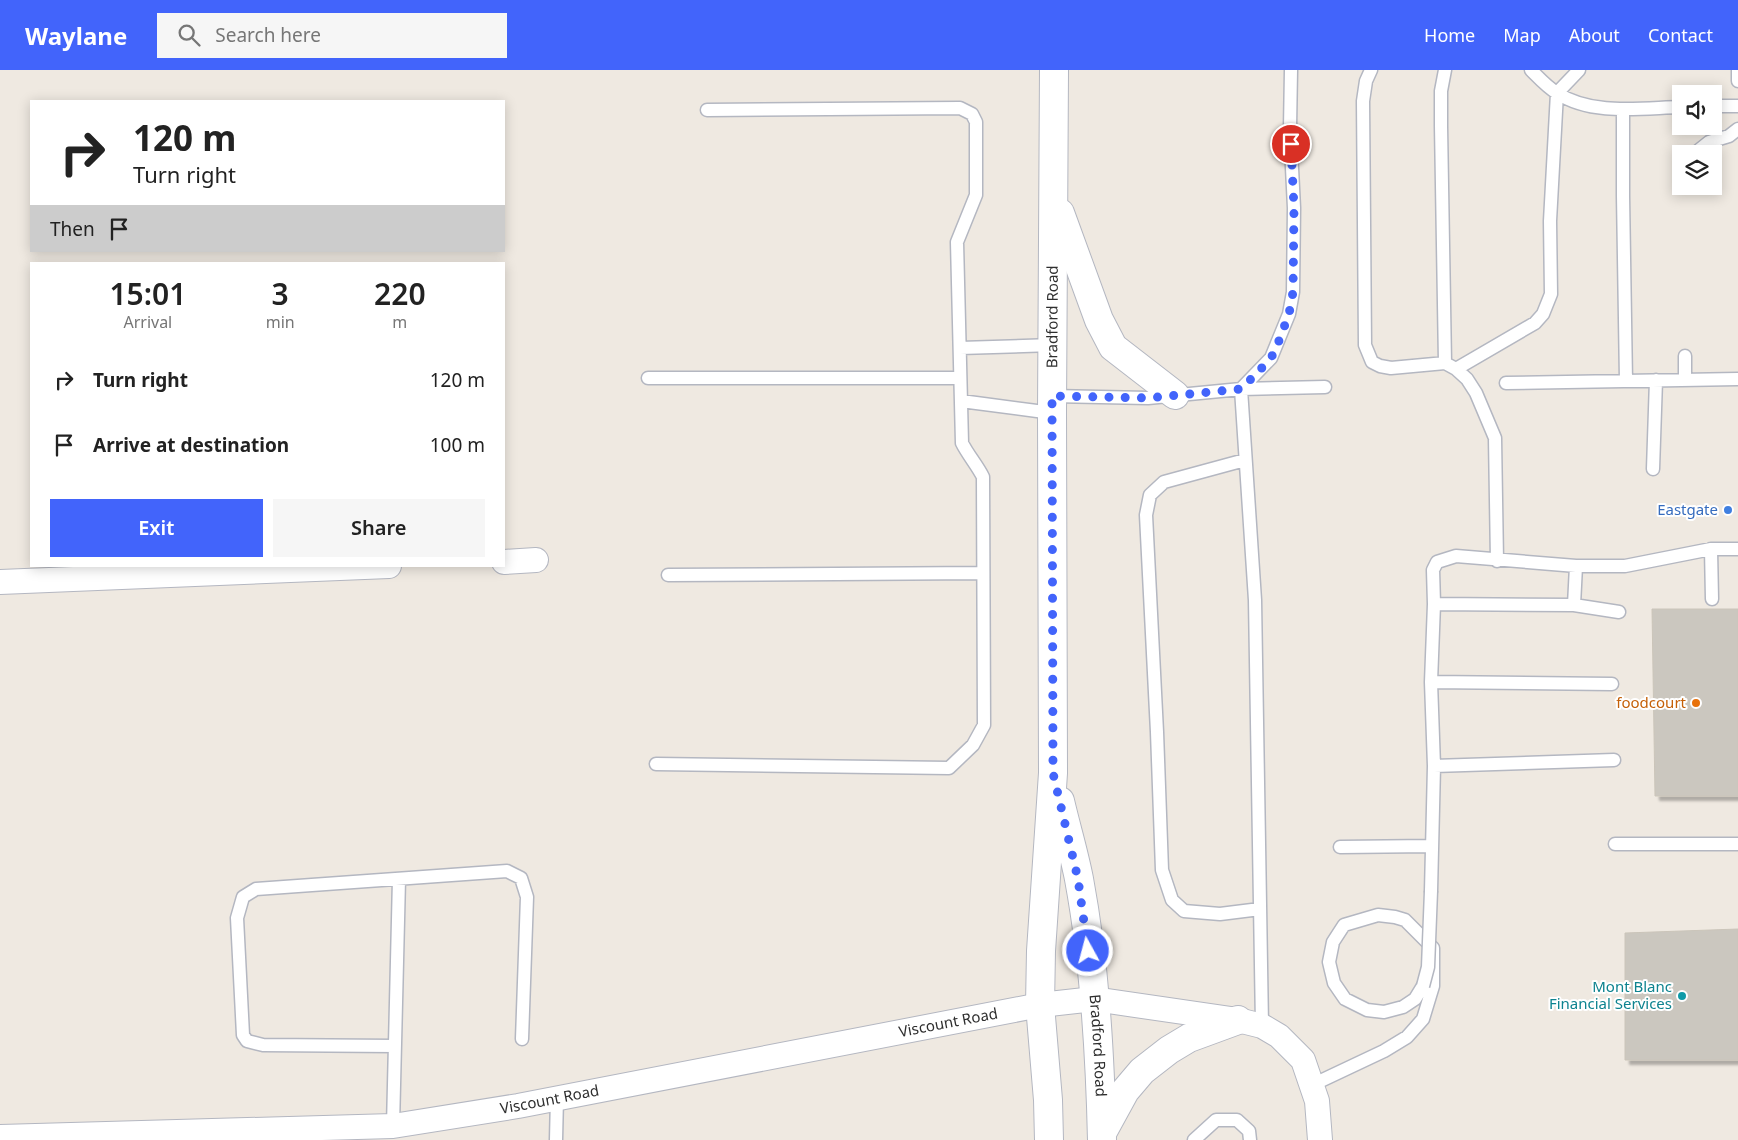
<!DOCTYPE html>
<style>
body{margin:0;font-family:"Noto Sans",sans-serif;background:#f6f6f6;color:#222;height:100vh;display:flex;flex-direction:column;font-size:19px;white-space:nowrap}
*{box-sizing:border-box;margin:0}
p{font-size:16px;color:#767676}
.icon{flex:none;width:28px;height:28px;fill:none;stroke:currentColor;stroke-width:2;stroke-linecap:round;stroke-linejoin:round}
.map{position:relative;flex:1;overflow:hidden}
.side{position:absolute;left:30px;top:192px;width:475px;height:305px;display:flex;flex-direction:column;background:#fff;border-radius:0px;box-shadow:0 2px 12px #0003}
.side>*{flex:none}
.hud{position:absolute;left:30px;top:30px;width:475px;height:152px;border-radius:0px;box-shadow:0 2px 12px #0003;background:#fff;color:#222;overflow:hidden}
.buttons{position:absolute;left:1672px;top:15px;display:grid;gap:10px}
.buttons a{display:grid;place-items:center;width:50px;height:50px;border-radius:0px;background:#fff;box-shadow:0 2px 12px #0003;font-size:25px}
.pin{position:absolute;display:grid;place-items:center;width:42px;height:42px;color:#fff;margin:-21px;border:2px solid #fff;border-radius:50%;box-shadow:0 1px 5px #0007}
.me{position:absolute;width:55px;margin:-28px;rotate:353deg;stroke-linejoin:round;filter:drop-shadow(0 0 4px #0008)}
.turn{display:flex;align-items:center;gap:18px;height:105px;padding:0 20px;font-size:22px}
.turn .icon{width:65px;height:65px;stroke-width:2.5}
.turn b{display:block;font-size:35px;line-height:42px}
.then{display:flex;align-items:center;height:48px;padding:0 20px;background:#0003;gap:10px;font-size:19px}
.eta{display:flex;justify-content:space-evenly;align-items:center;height:85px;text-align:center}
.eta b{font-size:30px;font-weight:600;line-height:35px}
.primary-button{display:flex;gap:10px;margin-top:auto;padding:10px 20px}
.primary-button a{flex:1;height:58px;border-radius:0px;background:#4264fb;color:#fff;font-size:20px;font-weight:600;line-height:58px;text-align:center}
.primary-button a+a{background:#f6f6f6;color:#222}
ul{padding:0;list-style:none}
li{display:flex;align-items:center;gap:15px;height:65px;padding:0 20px}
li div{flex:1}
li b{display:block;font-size:19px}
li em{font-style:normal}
header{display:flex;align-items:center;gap:30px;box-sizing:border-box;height:70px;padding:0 25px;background:#4264fb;color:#fff}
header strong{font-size:24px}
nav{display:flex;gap:28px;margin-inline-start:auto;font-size:18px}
.search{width:350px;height:45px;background:#f6f6f6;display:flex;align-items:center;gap:12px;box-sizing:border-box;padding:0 18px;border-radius:0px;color:#767676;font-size:19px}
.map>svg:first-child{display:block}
</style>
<header>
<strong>Waylane</strong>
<div class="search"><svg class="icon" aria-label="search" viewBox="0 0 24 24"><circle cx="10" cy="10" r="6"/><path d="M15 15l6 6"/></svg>Search here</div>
<nav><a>Home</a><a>Map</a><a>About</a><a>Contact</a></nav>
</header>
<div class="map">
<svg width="1738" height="1070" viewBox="0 0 1738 1070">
<defs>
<filter id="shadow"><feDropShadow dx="4.5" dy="4.5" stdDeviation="1" flood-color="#0004"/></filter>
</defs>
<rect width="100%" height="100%" fill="#efe9e1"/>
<path fill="#cbc7bf" stroke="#cbc5ba" filter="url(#shadow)" d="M1652 539H1738V726H1655Z
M1738 859V990H1625V863Z"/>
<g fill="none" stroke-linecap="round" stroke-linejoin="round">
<g stroke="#b4b7c1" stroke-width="15">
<path id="lane" d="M1371 0 1366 11 1363 31 1365 275 1372 292 1380 296 1391 298 1445 293 1456 299 1467 309 1476 323 1495 368 1497 491
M1445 0 1441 21V56L1445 293
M1531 0C1539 8 1547 17 1557 23 1592 46 1641 38 1681 37
M1738 0V11
M1714 36H1738
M1623 39V126L1626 311
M1694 84 1709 72 1729 66 1738 59
M960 278 1053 275
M1456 299 1535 253 1543 244 1551 224 1550 151 1557 23 1579 0
M648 308H960
M1685 310V286
M1506 313 1738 309
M1052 326 1148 328 1241 319 1271 288 1289 244 1293 222 1294 138 1290 58 1291 0
M961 331 1052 343
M1245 390 1164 412 1150 425 1146 445 1157 662 1162 800 1172 830 1184 841 1220 844 1260 839
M1653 399 1656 310
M1711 479 1712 529
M668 505 983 503
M1434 534 1574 535 1619 542
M1574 535 1576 496
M1431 612 1612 614
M656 694 949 698 973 675 984 655 983 407C977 395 968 385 962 373L957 172 976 125V52L972 44 960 38 707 40
M1434 696 1614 690
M1615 774H1738
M1340 777 1431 776
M1431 821 1434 696 1431 612 1434 534 1433 500 1437 492 1456 486 1576 496H1625L1711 479H1738
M1262 956 1255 530 1241 319 1325 317
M395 976 263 975 247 971 243 965 237 848 243 827 256 819 507 801 521 808 527 827 522 969
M1312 1015 1384 981 1407 967 1423 949 1433 916V878L1405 850 1395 847 1378 845 1344 855 1333 872 1329 892 1334 913 1345 929 1367 940 1384 942 1403 937 1415 929 1423 916
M393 1056 399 809
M556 1070 557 1027
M1194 1070 1216 1050H1237L1249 1061 1250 1070"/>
</g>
<g stroke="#b4b7c1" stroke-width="26">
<g id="street">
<path d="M504 492 536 490"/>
<path d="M0 512 389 496"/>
<path id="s1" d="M0 1067 393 1056 518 1036 1040 935 1094 929 1238 950 1262 956 1279 966 1303 990 1317 1031 1320 1070"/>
</g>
</g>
<g stroke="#b4b7c1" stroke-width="30">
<g id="secondary">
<path d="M1060 143 1099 250 1113 277 1175 325"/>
<path id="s2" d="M1060 731C1066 757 1074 783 1079 809 1095 895 1100 983 1102 1070"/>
<path d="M1102 1063 1125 1021 1142 1001 1169 980 1189 968 1238 950"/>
<path id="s3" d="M1049 1070 1048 1030 1040 935 1041 881 1053 703 1052 343 1054 0"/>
</g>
</g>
<use href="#lane" stroke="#fff" stroke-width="12"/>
<use href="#street" stroke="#fff" stroke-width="24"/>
<use href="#secondary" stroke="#fff" stroke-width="28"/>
<g stroke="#b4b7c1" stroke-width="15" stroke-linecap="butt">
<path id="lane-bridge" d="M1423 916 1428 897 1431 821"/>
</g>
<use href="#lane-bridge" stroke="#fff" stroke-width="12"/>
</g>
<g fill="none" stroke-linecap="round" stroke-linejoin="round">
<path stroke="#4264fb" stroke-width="9" stroke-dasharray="0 16.2" d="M1088 881 1078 809 1053 703 1052 326 1148 328 1241 319 1258 302 1271 288 1277 276 1289 244 1293 222 1294 138 1291 74"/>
</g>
<circle fill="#3f7fe0" stroke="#fff" stroke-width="2" cx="1728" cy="440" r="5"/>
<circle fill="#e8710a" stroke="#fff" stroke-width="2" cx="1696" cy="633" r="5"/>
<circle fill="#0f9aa8" stroke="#fff" stroke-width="2" cx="1682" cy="926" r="5"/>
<g text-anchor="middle" stroke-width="4" stroke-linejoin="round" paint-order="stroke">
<g font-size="15" fill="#2e2e2e" stroke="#fff">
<text dy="5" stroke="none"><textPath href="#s3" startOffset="824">Bradford Road</textPath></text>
<text dy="5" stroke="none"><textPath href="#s1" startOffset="958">Viscount Road</textPath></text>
<text dy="5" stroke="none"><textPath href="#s2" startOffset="248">Bradford Road</textPath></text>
<text dy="5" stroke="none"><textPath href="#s1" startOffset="552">Viscount Road</textPath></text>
</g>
<g font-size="15" fill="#366cbe" stroke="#fff" text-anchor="end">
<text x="1718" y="445">Eastgate</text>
</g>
<g font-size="15" fill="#c56008" stroke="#fff" text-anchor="end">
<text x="1686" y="638">foodcourt</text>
</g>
<g font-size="15" fill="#0d838f" stroke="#fff" text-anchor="end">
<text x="1672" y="922">Mont Blanc<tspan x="1672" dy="17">Financial Services</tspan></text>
</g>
</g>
</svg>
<div class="buttons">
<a><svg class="icon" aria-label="sound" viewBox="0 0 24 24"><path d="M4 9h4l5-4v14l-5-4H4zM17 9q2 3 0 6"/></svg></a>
<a><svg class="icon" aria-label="layers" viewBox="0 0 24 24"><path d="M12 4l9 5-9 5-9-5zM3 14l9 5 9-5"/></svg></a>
</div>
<div class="pin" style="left:1291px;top:74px;background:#d93025"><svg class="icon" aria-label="arrive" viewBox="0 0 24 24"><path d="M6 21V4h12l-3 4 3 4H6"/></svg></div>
<svg class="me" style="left:1088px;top:881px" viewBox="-20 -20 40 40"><circle r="17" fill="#4264fb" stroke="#fff" stroke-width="3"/><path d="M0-11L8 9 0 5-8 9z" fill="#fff"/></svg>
<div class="hud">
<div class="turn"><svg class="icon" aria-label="right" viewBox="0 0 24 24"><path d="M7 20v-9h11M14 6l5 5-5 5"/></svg><div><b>120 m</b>Turn right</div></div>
<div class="then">Then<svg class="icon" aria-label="arrive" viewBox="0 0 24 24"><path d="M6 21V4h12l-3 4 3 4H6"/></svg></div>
</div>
<section class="side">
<div class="eta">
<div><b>15:01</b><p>Arrival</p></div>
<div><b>3</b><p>min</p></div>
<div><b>220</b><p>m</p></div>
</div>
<ul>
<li><svg class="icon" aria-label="right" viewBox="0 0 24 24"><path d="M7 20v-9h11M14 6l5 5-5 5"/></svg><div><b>Turn right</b></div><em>120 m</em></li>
<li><svg class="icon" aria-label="arrive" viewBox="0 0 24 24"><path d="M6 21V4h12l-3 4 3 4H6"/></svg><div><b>Arrive at destination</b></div><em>100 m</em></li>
</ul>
<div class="primary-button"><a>Exit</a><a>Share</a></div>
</section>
</div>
